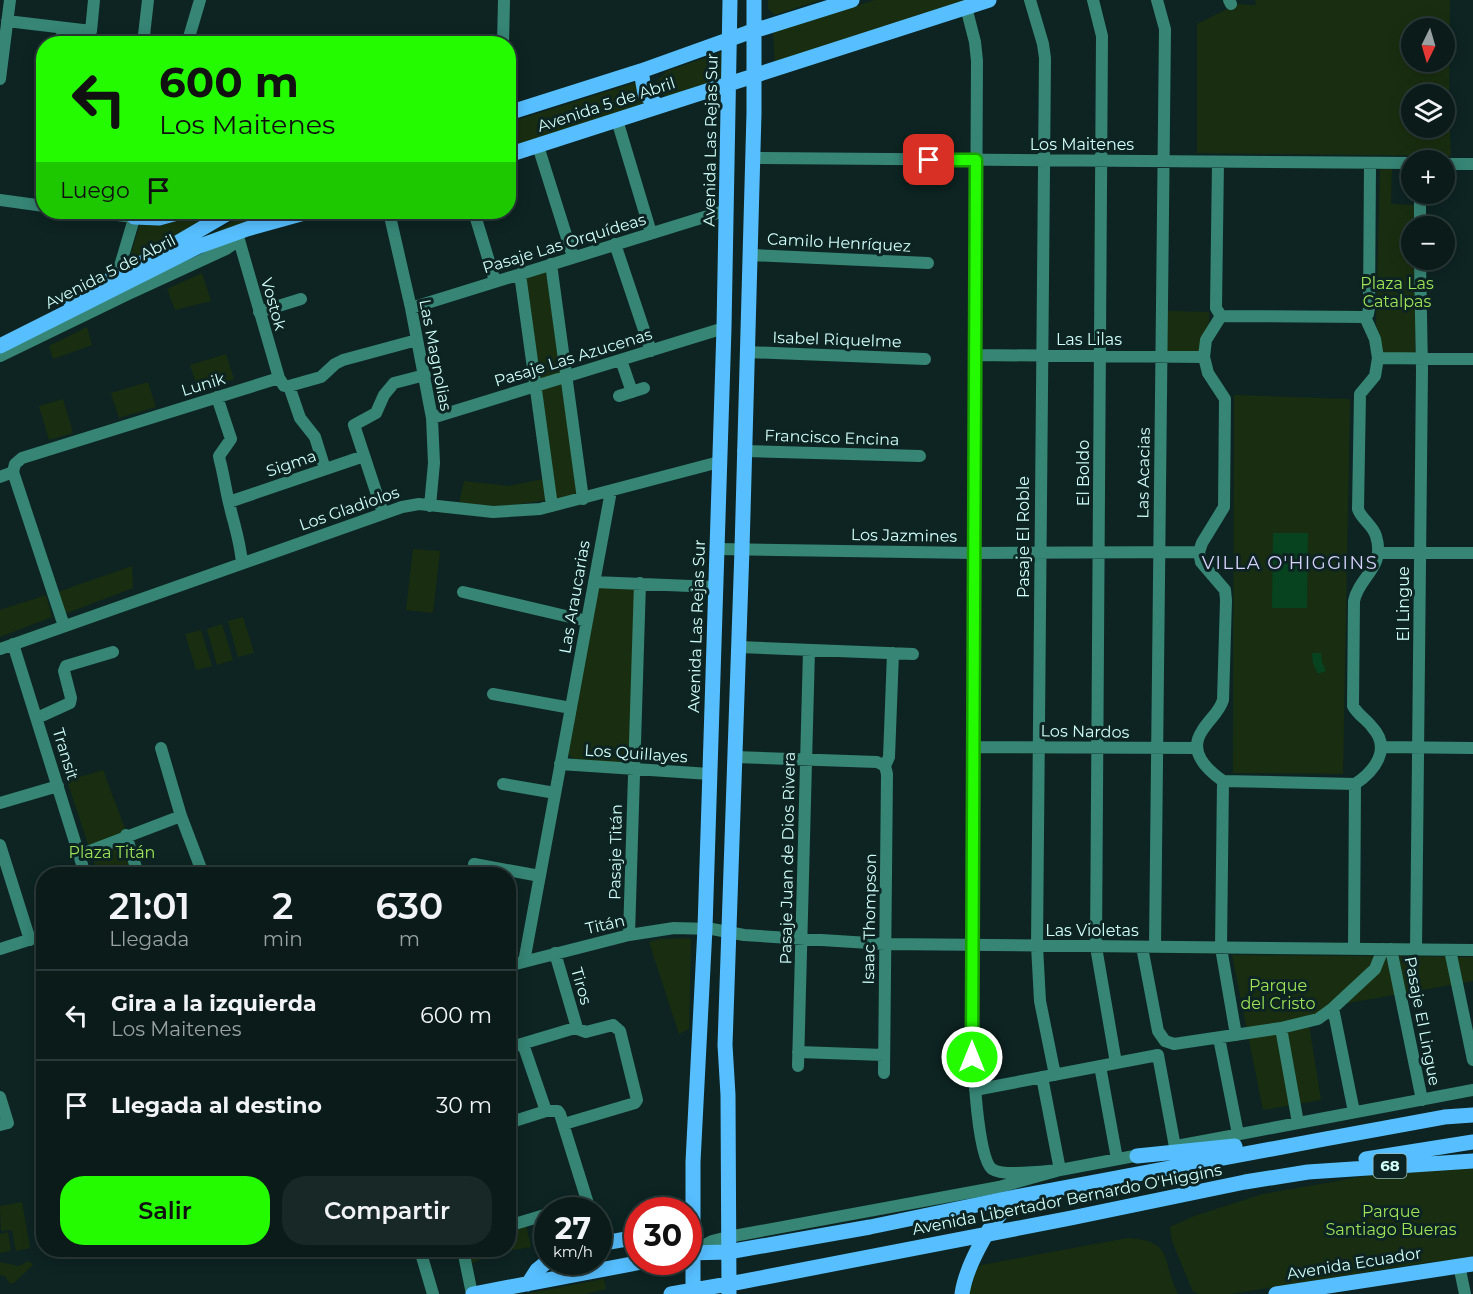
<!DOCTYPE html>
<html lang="es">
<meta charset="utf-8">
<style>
body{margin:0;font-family:Montserrat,sans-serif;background:#182827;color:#f1f3f6;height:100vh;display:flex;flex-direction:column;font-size:22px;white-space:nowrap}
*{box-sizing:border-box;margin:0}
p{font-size:20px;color:#99a1a2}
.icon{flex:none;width:33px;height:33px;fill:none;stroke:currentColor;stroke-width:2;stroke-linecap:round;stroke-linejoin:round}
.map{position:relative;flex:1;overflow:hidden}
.details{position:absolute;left:36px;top:867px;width:480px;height:390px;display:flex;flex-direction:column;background:#0a1b1a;border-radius:24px;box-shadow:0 3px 15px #0003,0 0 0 2px #2a3939}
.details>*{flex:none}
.hud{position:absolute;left:36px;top:36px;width:480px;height:183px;border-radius:24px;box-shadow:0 3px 15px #0003,0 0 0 2px #2a3939;background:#25fb00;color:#111;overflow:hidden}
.needle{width:39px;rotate:185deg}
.controls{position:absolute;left:1401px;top:18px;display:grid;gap:12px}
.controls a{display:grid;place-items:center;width:54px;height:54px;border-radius:50%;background:#0a1b1a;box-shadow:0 3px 15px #0003,0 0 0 2px #2a3939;font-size:30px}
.speed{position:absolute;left:534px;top:1197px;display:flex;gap:12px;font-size:30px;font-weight:700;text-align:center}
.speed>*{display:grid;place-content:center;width:78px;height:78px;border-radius:50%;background:#0a1b1a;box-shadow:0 3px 15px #0003,0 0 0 2px #2a3939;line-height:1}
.speed small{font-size:15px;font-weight:400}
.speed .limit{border:9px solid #d22;background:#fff;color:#111}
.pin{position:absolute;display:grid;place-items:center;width:51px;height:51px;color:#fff;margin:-26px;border-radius:12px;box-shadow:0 3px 9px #0006}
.me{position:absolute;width:66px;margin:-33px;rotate:0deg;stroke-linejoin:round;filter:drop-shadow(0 0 4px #0008)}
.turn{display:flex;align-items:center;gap:21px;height:126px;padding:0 24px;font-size:27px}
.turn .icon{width:78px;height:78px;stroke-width:2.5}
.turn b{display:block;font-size:42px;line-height:51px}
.then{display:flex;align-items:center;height:57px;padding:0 24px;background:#0003;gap:12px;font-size:22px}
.eta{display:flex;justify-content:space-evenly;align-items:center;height:102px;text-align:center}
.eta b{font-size:36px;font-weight:600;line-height:42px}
.button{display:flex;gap:12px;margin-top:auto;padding:12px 24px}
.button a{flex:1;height:69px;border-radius:24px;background:#25fb00;color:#111;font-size:24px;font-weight:600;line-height:69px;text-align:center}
.button a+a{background:#182827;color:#f1f3f6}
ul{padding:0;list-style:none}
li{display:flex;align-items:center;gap:18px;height:90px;padding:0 24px;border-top:2px solid #2a3939}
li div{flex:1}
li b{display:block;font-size:22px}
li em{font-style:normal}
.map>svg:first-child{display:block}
</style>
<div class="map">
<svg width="1473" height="1294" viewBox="0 0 1473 1294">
<rect width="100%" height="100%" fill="#0d2422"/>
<path fill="#192e10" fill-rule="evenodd" d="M768 0H820L775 15 768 9Z
M875 0H973L775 63 773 32Z
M1255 0H1450L1449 109 1451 156 1197 153V24L1237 4 1256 5ZM1412 28H1444V62H1412ZM1412 94H1444V128H1412Z
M723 52 721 80 666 97 657 89V81L667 71Z
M640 81 647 104 509 149 508 123Z
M1380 169H1392L1391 204 1418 205V226H1412V260H1417L1415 354 1383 353 1376 324Z
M208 212H218L128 263 140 224 168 223Z
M249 212H287L212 234Z
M546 271 577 494 556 499 524 277Z
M202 273 211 301 175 310 167 289Z
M1167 311 1209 312V330L1200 353 1166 352Z
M87 327 92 345 53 359 49 346Z
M226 354 234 379 198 390 190 365Z
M148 382 156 407 119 418 111 393Z
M1234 395 1350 399 1343 774 1233 773Z
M63 399 73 433 49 440 39 406Z
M543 479 547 500C517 505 490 508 459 504L464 481 509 486Z
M413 549 440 551 433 613 406 610Z
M132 566 133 588 62 615 55 593Z
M600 588H637L629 765 574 759 568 754 598 590Z
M46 595 52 617 0 637V610Z
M243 617 254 653 238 657 228 621Z
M222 624 233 660 217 665 207 629Z
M201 630 212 666 196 670 185 634Z
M103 770 142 874H98L67 781Z
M509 936 513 937 517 944V960L509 963Z
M689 938 691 940 689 1029 679 1034 649 942 659 939Z
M1232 955 1473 957V981L1343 1004 1308 1018 1321 1100 1263 1110Z
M1473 1168V1258L1430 1262 1230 1294H1199L1193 1292 1172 1241 1170 1227 1194 1216 1263 1194 1389 1172Z
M22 1202 30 1248 16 1251 12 1230 1 1231 0 1206Z
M526 1225 531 1247 493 1253 471 1264 467 1250H508L509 1230Z
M8 1232 11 1251 0 1253V1234Z
M1128 1238C1176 1241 1161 1263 1178 1294H968L977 1268 981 1265Z
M29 1261 33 1265 14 1283 10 1284 5 1276 0 1275V1262L19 1266Z
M604 1279 606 1289 586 1294H525Z"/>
<path fill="#07431f" d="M1273 533H1308L1307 608H1272Z
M1312 653H1321L1322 662 1326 671 1318 674 1313 663Z"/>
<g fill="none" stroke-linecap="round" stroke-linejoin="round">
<path stroke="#368575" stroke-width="12" d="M1030 0 1043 44 1045 58 1037 946 1040 1001 1055 1075
M1093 0 1102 36 1096 947 1116 1063
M1229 0 1231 4
M966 7 975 42 977 61 972 1011C972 1036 975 1156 992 1169 1003 1177 1046 1171 1060 1170
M7 21 91 31 94 0
M61 44 63 28
M143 44 148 0
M187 44 200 0
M503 44 504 0
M0 79 10 0
M617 120 651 233
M538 146 573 257
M753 158 1412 163
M1218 162 1216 308 1221 316
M1444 164H1473
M1420 194V226
M0 200 44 206
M41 205 44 187
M91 212 134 217
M389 212 411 308 432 418 434 463 430 506
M474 212 495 281
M615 244 651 351
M750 255 928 263
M551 264 583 499
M520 274 552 506
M117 276 136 212
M411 308 727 210
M259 312 301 299
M1221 316 1206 340 1204 357 1208 373 1225 399 1224 507 1202 543 1199 552 1201 562 1225 590 1226 600 1223 700C1219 713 1209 719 1202 731 1188 752 1206 769 1223 781
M1221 316 1365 317
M1365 317 1368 314 1369 308 1370 163
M747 352 925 359
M975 355 1204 357
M0 356 128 294 226 249 239 240 279 378 284 386H289L321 377 335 364 343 360 417 340
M1378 358 1473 359
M621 360 632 392
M289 386 300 418 315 437 325 469
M619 396 644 388
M217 397 231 439 219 456 220 461C224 476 226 492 230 507 235 528 240 541 242 563
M432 418 724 328
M743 451 920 456
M13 472 15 464 22 458 279 378
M13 472 64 626
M0 477 13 472
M229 502 364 456
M383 513 354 425 376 413 384 395 394 383 425 375
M716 549 973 553 1199 552
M1378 553H1473
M594 582 715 587
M463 592 587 621
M13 644 85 874
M739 647 913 654
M0 649 402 507 419 504 493 512 540 509 719 462
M493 694 571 708
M37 718 70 703 71 698 64 671 66 666 113 652
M973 747 1197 748
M1382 747 1473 748
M161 748 181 816 203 874
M735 757 877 762 885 766
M560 764 710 774
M1223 781 1221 948 1236 1035
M1223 781 1355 784
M503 784 555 793
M1355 784C1375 771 1392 748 1372 727 1366 719 1358 715 1353 706L1354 601C1359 576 1386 568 1376 536 1373 525 1361 519 1358 509L1360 394 1375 376 1378 358 1375 339 1365 317
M0 803 58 786
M126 835 138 874
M0 845 30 940
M79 855 181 816
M474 864 540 876
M629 935 640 583
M1142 947 1158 1031 1165 1041 1174 1044 1281 1028 1318 1019 1333 1008 1375 969 1383 949
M1155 947 1165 29 1157 0
M0 949 44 935
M1354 949 1355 784
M1391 949 1422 1100
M1416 950 1422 370 1420 260
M1450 950 1473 1060
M555 953 577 1028
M524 962 611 491
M508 966 629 935 674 928 712 929 744 935 885 944 1473 950
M1333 1008 1354 1112
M1281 1028 1298 1123
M1219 1038 1238 1134
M523 1044 546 1111H558L560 1114 590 1210
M508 1048 575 1028 586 1032 613 1025 620 1031 637 1100 635 1103 564 1124
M798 1052 884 1055
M1158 1055 1175 1147
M798 1066 809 650
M1100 1066 1117 1159
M884 1073 887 774 885 766 889 757 893 653
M1042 1077 1060 1170
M975 1090 1158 1055
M0 1097 8 1123 0 1125
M508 1123 546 1111
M1182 1145 1473 1090
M559 1210 587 1202
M508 1226 548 1214
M420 1250 433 1294
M463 1250 472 1294
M692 1252 712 1241 728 1237 999 1187 1060 1170 1145 1154
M1459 1265 1465 1294"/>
<path stroke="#57bfff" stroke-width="15" d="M641 71 645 94 658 106
M508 113 641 71 747 33 852 0
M508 155 989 0
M134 217 159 218 181 212
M70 301 153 257 230 212
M0 346 197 247 247 229 308 212
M1137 1156 1235 1146
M1366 1159 1473 1142
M598 1244 638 1237
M688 1253 728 1252 870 1227 1020 1196 1325 1139 1444 1117 1473 1115
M528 1284 537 1270 548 1261
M473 1294 642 1262
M671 1294 740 1282 1071 1218 1245 1182 1308 1172 1473 1161
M693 1294V1162L705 928 724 328 730 0
M729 1294 728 1095 725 1045 742 549 754 113V0
M962 1294C966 1266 994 1212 1018 1198
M1276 1294 1473 1264"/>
</g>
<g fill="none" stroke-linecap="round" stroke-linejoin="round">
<g stroke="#18a300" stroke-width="15">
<path id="route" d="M929 160H976L972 1057"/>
</g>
<use href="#route" stroke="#25fb00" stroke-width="10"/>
</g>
<g text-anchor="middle" stroke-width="6" stroke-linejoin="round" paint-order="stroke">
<rect fill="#0d2422" stroke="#96bdb8" stroke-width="1.5" x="1373.5" y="1154" width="33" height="24" rx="4.5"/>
<g font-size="15" font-weight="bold" fill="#d0fff9">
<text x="1390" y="1171">68</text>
</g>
<g font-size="16" fill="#d0fff9" stroke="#0d2422">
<text transform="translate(606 104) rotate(-18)" y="6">Avenida 5 de Abril</text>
<text transform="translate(710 140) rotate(-89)" y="6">Avenida Las Rejas Sur</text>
<text x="1082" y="150">Los Maitenes</text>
<text transform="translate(839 242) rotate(3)" y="6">Camilo Henríquez</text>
<text transform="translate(564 243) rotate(-17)" y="6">Pasaje Las Orquídeas</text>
<text transform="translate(110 271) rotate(-27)" y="6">Avenida 5 de Abril</text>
<text transform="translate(274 304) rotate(74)" y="6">Vostok</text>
<text transform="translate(837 339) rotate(2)" y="6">Isabel Riquelme</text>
<text x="1089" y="345">Las Lilas</text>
<text transform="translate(436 355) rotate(79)" y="6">Las Magnolias</text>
<text transform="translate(573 357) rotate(-17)" y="6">Pasaje Las Azucenas</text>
<text transform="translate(203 384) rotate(-17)" y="6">Lunik</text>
<text transform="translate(832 437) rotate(2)" y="6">Francisco Encina</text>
<text transform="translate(291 463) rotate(-19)" y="6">Sigma</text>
<text transform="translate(1083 473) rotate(-90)" y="6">El Boldo</text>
<text transform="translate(1143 473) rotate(-89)" y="6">Las Acacias</text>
<text transform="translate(349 508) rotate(-19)" y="6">Los Gladiolos</text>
<text transform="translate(904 535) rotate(1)" y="6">Los Jazmines</text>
<text transform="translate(1023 537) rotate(-90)" y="6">Pasaje El Roble</text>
<text transform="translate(574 597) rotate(-80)" y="6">Las Araucarias</text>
<text transform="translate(1403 604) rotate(-90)" y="6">El Lingue</text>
<text transform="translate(696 626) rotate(-88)" y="6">Avenida Las Rejas Sur</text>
<text transform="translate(1085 731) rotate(1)" y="6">Los Nardos</text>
<text transform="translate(636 753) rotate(4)" y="6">Los Quillayes</text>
<text transform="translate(66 754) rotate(73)" y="6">Transit</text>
<text transform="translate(615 852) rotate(-89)" y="6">Pasaje Titán</text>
<text transform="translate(787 858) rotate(-89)" y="6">Pasaje Juan de Dios Rivera</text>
<text transform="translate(869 919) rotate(-89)" y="6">Isaac Thompson</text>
<text transform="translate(605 924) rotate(-13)" y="6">Titán</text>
<text x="1092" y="936">Las Violetas</text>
<text transform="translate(582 986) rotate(74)" y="6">Tiros</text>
<text transform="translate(1423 1021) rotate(79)" y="6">Pasaje El Lingue</text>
<text transform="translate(1067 1199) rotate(-11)" y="6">Avenida Libertador Bernardo O'Higgins</text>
<text transform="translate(1354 1263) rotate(-9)" y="6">Avenida Ecuador</text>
</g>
<g font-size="16" fill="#9de557" stroke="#0d2422">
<text x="1397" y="289">Plaza Las<tspan x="1397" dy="18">Catalpas</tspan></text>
<text x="112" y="858">Plaza Titán</text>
<text x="1278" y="991">Parque<tspan x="1278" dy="18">del Cristo</tspan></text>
<text x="1391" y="1217">Parque<tspan x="1391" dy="18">Santiago Bueras</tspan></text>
</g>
<g font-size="18" letter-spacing="1.5" fill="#d8d2ff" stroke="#0d2422">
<text x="1290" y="569">VILLA O'HIGGINS</text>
</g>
</g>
</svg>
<div class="controls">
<a><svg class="needle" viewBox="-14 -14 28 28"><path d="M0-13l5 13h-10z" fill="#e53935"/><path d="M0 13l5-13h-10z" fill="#99a1a2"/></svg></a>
<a><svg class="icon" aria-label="layers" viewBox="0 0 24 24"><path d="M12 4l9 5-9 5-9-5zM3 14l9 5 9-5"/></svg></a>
<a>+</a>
<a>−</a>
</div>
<div class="speed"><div>27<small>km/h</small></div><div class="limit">30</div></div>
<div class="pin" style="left:929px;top:160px;background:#d93025"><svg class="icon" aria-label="arrive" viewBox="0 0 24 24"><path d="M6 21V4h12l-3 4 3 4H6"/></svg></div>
<svg class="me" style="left:972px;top:1057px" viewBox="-20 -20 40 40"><circle r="17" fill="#25fb00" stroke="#fff" stroke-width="3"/><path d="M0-11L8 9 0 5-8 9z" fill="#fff"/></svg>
<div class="hud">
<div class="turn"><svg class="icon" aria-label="left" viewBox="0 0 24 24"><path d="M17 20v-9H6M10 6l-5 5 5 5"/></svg><div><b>600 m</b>Los Maitenes</div></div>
<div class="then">Luego<svg class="icon" aria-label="arrive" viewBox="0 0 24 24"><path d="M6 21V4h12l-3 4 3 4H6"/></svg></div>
</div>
<section class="details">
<div class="eta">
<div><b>21:01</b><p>Llegada</p></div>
<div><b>2</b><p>min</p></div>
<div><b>630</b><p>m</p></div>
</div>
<ul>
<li><svg class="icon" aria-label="left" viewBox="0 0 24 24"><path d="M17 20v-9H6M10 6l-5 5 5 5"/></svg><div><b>Gira a la izquierda</b><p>Los Maitenes</p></div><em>600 m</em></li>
<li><svg class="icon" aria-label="arrive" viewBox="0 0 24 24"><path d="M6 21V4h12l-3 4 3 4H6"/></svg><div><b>Llegada al destino</b></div><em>30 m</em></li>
</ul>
<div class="button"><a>Salir</a><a>Compartir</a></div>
</section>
</div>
